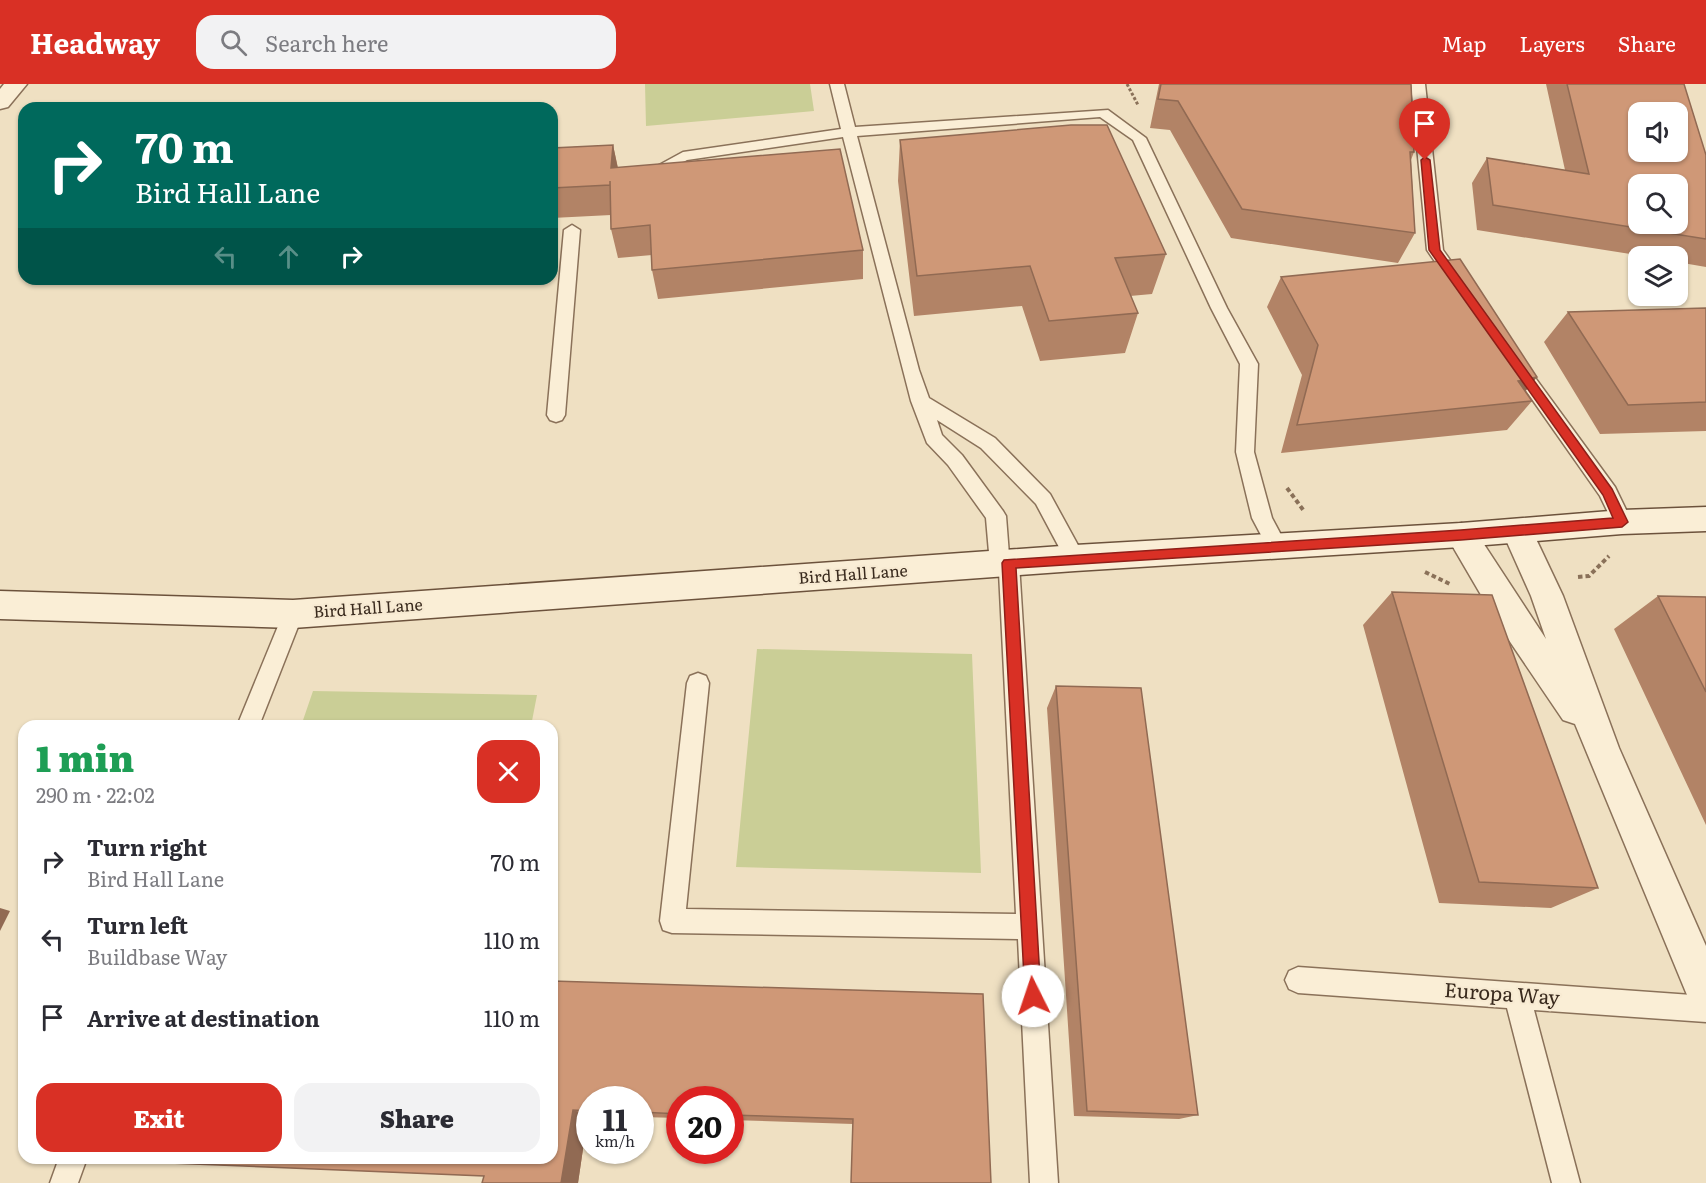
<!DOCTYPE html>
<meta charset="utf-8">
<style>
body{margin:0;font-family:Literata,serif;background:#f2f2f3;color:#2b2b33;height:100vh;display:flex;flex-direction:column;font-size:22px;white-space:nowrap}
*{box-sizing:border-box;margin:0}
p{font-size:20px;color:#7c7c81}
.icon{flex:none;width:33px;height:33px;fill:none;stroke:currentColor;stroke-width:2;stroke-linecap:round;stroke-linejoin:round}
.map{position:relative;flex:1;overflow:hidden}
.panel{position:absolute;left:18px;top:636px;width:540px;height:444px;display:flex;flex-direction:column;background:#fff;border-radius:18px;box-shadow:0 2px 4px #0004}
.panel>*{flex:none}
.banner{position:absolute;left:18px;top:18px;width:540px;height:183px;border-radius:18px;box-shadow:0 2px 4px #0004;background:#00695c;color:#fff;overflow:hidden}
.fabs{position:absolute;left:1628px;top:18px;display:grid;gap:12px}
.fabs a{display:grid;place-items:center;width:60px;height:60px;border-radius:12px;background:#fff;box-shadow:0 2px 4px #0004;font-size:30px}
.speed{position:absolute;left:576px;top:1002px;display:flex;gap:12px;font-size:30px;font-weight:700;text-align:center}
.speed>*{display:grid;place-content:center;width:78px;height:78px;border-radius:50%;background:#fff;box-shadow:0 2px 4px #0004;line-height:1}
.speed small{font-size:15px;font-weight:400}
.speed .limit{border:9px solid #d22;background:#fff;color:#111}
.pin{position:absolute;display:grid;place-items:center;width:51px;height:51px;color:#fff;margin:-62px -26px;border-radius:50% 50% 50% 0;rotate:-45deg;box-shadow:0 0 6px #0007}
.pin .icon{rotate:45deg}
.me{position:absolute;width:66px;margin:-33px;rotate:356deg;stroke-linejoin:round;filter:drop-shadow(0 0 4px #0008)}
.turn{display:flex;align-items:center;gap:21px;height:126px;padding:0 18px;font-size:27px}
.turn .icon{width:78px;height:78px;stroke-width:2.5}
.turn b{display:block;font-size:42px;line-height:51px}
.lanes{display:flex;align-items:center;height:57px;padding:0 18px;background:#0003;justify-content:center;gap:30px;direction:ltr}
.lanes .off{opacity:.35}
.round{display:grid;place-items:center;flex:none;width:63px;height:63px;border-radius:18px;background:#f2f2f3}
.headline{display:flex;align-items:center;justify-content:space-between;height:102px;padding:0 18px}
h1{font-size:36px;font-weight:800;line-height:45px;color:#1e9e55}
.button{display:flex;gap:12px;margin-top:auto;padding:12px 18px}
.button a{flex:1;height:69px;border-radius:18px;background:#d93025;color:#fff;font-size:24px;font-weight:800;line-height:69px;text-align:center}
.button a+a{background:#f2f2f3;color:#2b2b33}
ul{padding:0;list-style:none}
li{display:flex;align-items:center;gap:18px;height:78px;padding:0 18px}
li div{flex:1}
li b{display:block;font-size:22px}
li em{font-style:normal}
header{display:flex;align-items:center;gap:36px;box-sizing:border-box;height:84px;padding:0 30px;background:#d93025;color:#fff}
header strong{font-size:28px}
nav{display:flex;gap:33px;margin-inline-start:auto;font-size:21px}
.search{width:420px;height:54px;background:#f2f2f3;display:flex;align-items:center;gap:15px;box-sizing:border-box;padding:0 21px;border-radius:18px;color:#7c7c81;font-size:22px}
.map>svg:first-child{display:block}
</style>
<header>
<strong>Headway</strong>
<div class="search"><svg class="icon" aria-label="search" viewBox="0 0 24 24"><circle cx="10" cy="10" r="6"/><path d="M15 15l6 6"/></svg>Search here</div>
<nav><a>Map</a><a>Layers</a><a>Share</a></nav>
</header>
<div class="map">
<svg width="1706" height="1099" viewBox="0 0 1706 1099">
<rect width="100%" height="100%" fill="#efe0c2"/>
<path fill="#cace96" d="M645 0H810L814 27 646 42Z
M757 565 972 570 981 789 736 783Z
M313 607 537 611 531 642H301Z"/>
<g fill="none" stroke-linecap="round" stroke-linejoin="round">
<g stroke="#8a7159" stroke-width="3">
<path id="lane" d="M830 0H844L855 43 1108 26 1146 54 1227 224 1258 280 1254 368 1272 434 1287 462 1284 468 1277 470 1270 468 1252 434 1236 368 1240 280 1211 224 1133 56 1100 33 857 52 919 286 929 314 995 354 1050 410 1085 474 1082 480 1075 482 1068 480 1036 420 981 364 937 336 942 351 962 371 1003 427 1006 432 1009 471 1016 473 1019 479 1058 1099H1030L1018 855 672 849 663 846 660 837 687 599 690 592 698 589 706 592 709 599 686 825 1016 830 999 488 993 486 990 480 986 434 948 381 927 359 911 317 843 53 687 76 651 95H641L639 92 683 68 841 45Z
M1411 0H1425L1443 166 1467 200 1465 204H1453L1427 166Z
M572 141 580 146 565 331 562 336 556 338 550 336 547 331 564 146Z
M1514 271 1520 273 1615 403 1632 438 1629 443 1622 446 1615 443 1600 412 1508 281 1505 277 1508 273Z
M293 521 300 524 303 530 259 642H237L283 530 286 524Z
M1298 883 1706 912V938L1534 926 1580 1099H1552L1507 924 1298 909 1289 905 1285 896 1289 887Z
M59 1074H87L78 1099H50Z"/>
</g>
<g stroke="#8a7159" stroke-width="3">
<path id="street" d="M4 0H27L8 23 0 25V5Z
M1517 435 1528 438 1563 512 1619 664 1706 862V929L1692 923 1575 640 1563 636 1498 540 1446 451 1450 442 1461 439 1472 442 1546 555 1531 512 1502 447 1506 438Z"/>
</g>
<g stroke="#6c523c" stroke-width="3">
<path id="secondary" d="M1706 423V447L1622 450 1461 463 1075 487 293 544 0 535V507L293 516 1075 461 1461 439 1622 426Z"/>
</g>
<path stroke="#8a7159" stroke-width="3" stroke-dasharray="3 2" stroke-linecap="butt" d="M1127 0 1138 21"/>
<path stroke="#8a7159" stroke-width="4" stroke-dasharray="4.5 3" stroke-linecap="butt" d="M1287 404 1304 427
M1425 488 1450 500
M1578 493 1589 492 1609 472"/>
<use href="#lane" fill="#faeed6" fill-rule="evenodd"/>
<use href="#street" fill="#faeed6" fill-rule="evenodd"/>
<use href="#secondary" fill="#faeed6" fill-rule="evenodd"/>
</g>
<path fill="#b28366" d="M1159 0H1411L1414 68 1411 76 1415 149 1398 179 1231 154 1170 46 1150 44Z
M1546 0H1684L1706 71V183L1677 178V172H1643L1477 146 1472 99 1487 74 1565 86Z
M900 56 1166 170 1152 210 1130 212 1138 229 1125 269 1040 277 1022 222 914 232 898 97Z
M613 61 618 84 863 166V195L658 215 652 186V171L618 174 611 145V131L552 134V64Z
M1281 193 1537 293 1525 307 1532 317 1507 346 1281 369 1302 291 1267 223Z
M1706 224V347L1600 350 1544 258 1568 228Z
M1392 508 1598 804 1551 824 1439 819 1363 541Z
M1658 512 1706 513V741L1614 545Z
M1056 602 1198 1031 1179 1035 1074 1032 1047 624Z
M552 897 983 910 853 1040 730 1036V1016H680V1034L640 1033V1016H590V1031H588L578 1099H482L484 1092 95 1076 552 1074Z"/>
<path fill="#916a53" d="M613 61 619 90 611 84Z
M1537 293 1516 319 1518 297Z
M0 824 10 827 0 847Z
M573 1026 588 1031 578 1099H561Z"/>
<path fill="#cf9877" stroke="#916a53" stroke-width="1.5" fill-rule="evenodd" d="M1161 0H1411L1414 68H1410L1415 149 1242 125 1178 17 1158 15Z
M1567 0H1684L1706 71V155L1493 121 1487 74 1589 90ZM1638 28H1677V68H1638ZM1638 100H1677V140H1638Z
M1071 41H1107L1166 170 1115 174 1138 229 1049 237 1030 182 917 192 900 56Z
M613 61 611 84 840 65 863 166 652 186 650 141 611 145 610 97V101L552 104V64Z
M1460 175 1537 293 1518 297 1532 317 1297 341 1318 261 1281 193Z
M1706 224V318L1628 321 1568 228Z
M1392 508 1492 511 1598 804 1479 798Z
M1658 512 1706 513V608Z
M1056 602 1141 604 1198 1031 1087 1027Z
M552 897 983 910 991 1099H851L853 1035 730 1031V1016H680V1030L640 1028V1016H590V1027L573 1026 561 1099H482L484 1092 95 1076V1074H552Z"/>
<path fill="#d93025" stroke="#8d1f18" stroke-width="1.5" d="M1425 73 1430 76 1440 166 1612 405 1628 438 1622 443 1461 456 1016 484 1041 912 1039 918 1033 921 1027 918 1025 912 1002 479 1004 476 1461 446 1613 434 1603 411 1429 166 1421 76Z"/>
<g text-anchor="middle" stroke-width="4.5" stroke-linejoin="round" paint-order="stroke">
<g font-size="16" fill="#392a1d" stroke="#f7ead2">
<text transform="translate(853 490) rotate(-4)" y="6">Bird Hall Lane</text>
<text transform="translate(368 524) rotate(-4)" y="6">Bird Hall Lane</text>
</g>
<g font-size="20" fill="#392a1d" stroke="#f7ead2">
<text transform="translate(1502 910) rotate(4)" y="7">Europa Way</text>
</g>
</g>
</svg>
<div class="fabs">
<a><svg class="icon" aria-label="sound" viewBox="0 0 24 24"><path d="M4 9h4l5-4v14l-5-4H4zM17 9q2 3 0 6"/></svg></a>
<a><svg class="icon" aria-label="search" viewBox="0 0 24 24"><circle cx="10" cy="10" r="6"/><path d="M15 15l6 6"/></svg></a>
<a><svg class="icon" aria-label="layers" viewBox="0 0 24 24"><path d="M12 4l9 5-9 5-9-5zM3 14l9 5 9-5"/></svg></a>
</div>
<div class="speed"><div>11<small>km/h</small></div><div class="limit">20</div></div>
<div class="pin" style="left:1425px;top:76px;background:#d93025"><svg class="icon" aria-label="arrive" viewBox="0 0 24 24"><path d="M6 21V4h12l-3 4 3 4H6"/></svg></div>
<svg class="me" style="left:1033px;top:912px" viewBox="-20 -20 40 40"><circle r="19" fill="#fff"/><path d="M0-13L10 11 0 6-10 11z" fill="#d93025"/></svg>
<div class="banner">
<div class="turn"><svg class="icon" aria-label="right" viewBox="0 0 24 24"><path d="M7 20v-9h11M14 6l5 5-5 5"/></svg><div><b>70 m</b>Bird Hall Lane</div></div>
<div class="lanes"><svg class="icon off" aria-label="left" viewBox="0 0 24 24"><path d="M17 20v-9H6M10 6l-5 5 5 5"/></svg><svg class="icon off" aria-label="ahead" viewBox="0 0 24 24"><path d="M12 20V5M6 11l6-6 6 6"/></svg><svg class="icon" aria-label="right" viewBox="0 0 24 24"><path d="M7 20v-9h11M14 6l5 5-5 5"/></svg></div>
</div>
<section class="panel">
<div class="headline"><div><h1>1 min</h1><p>290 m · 22:02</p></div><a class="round" style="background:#d93025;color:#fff"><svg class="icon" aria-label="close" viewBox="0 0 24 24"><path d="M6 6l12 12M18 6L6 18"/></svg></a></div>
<ul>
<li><svg class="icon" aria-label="right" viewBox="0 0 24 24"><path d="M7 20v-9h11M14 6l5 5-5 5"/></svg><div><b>Turn right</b><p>Bird Hall Lane</p></div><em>70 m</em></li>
<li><svg class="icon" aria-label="left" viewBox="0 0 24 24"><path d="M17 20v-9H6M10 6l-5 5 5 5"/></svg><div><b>Turn left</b><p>Buildbase Way</p></div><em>110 m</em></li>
<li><svg class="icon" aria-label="arrive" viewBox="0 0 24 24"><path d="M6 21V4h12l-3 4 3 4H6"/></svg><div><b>Arrive at destination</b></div><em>110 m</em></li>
</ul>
<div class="button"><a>Exit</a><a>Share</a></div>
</section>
</div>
